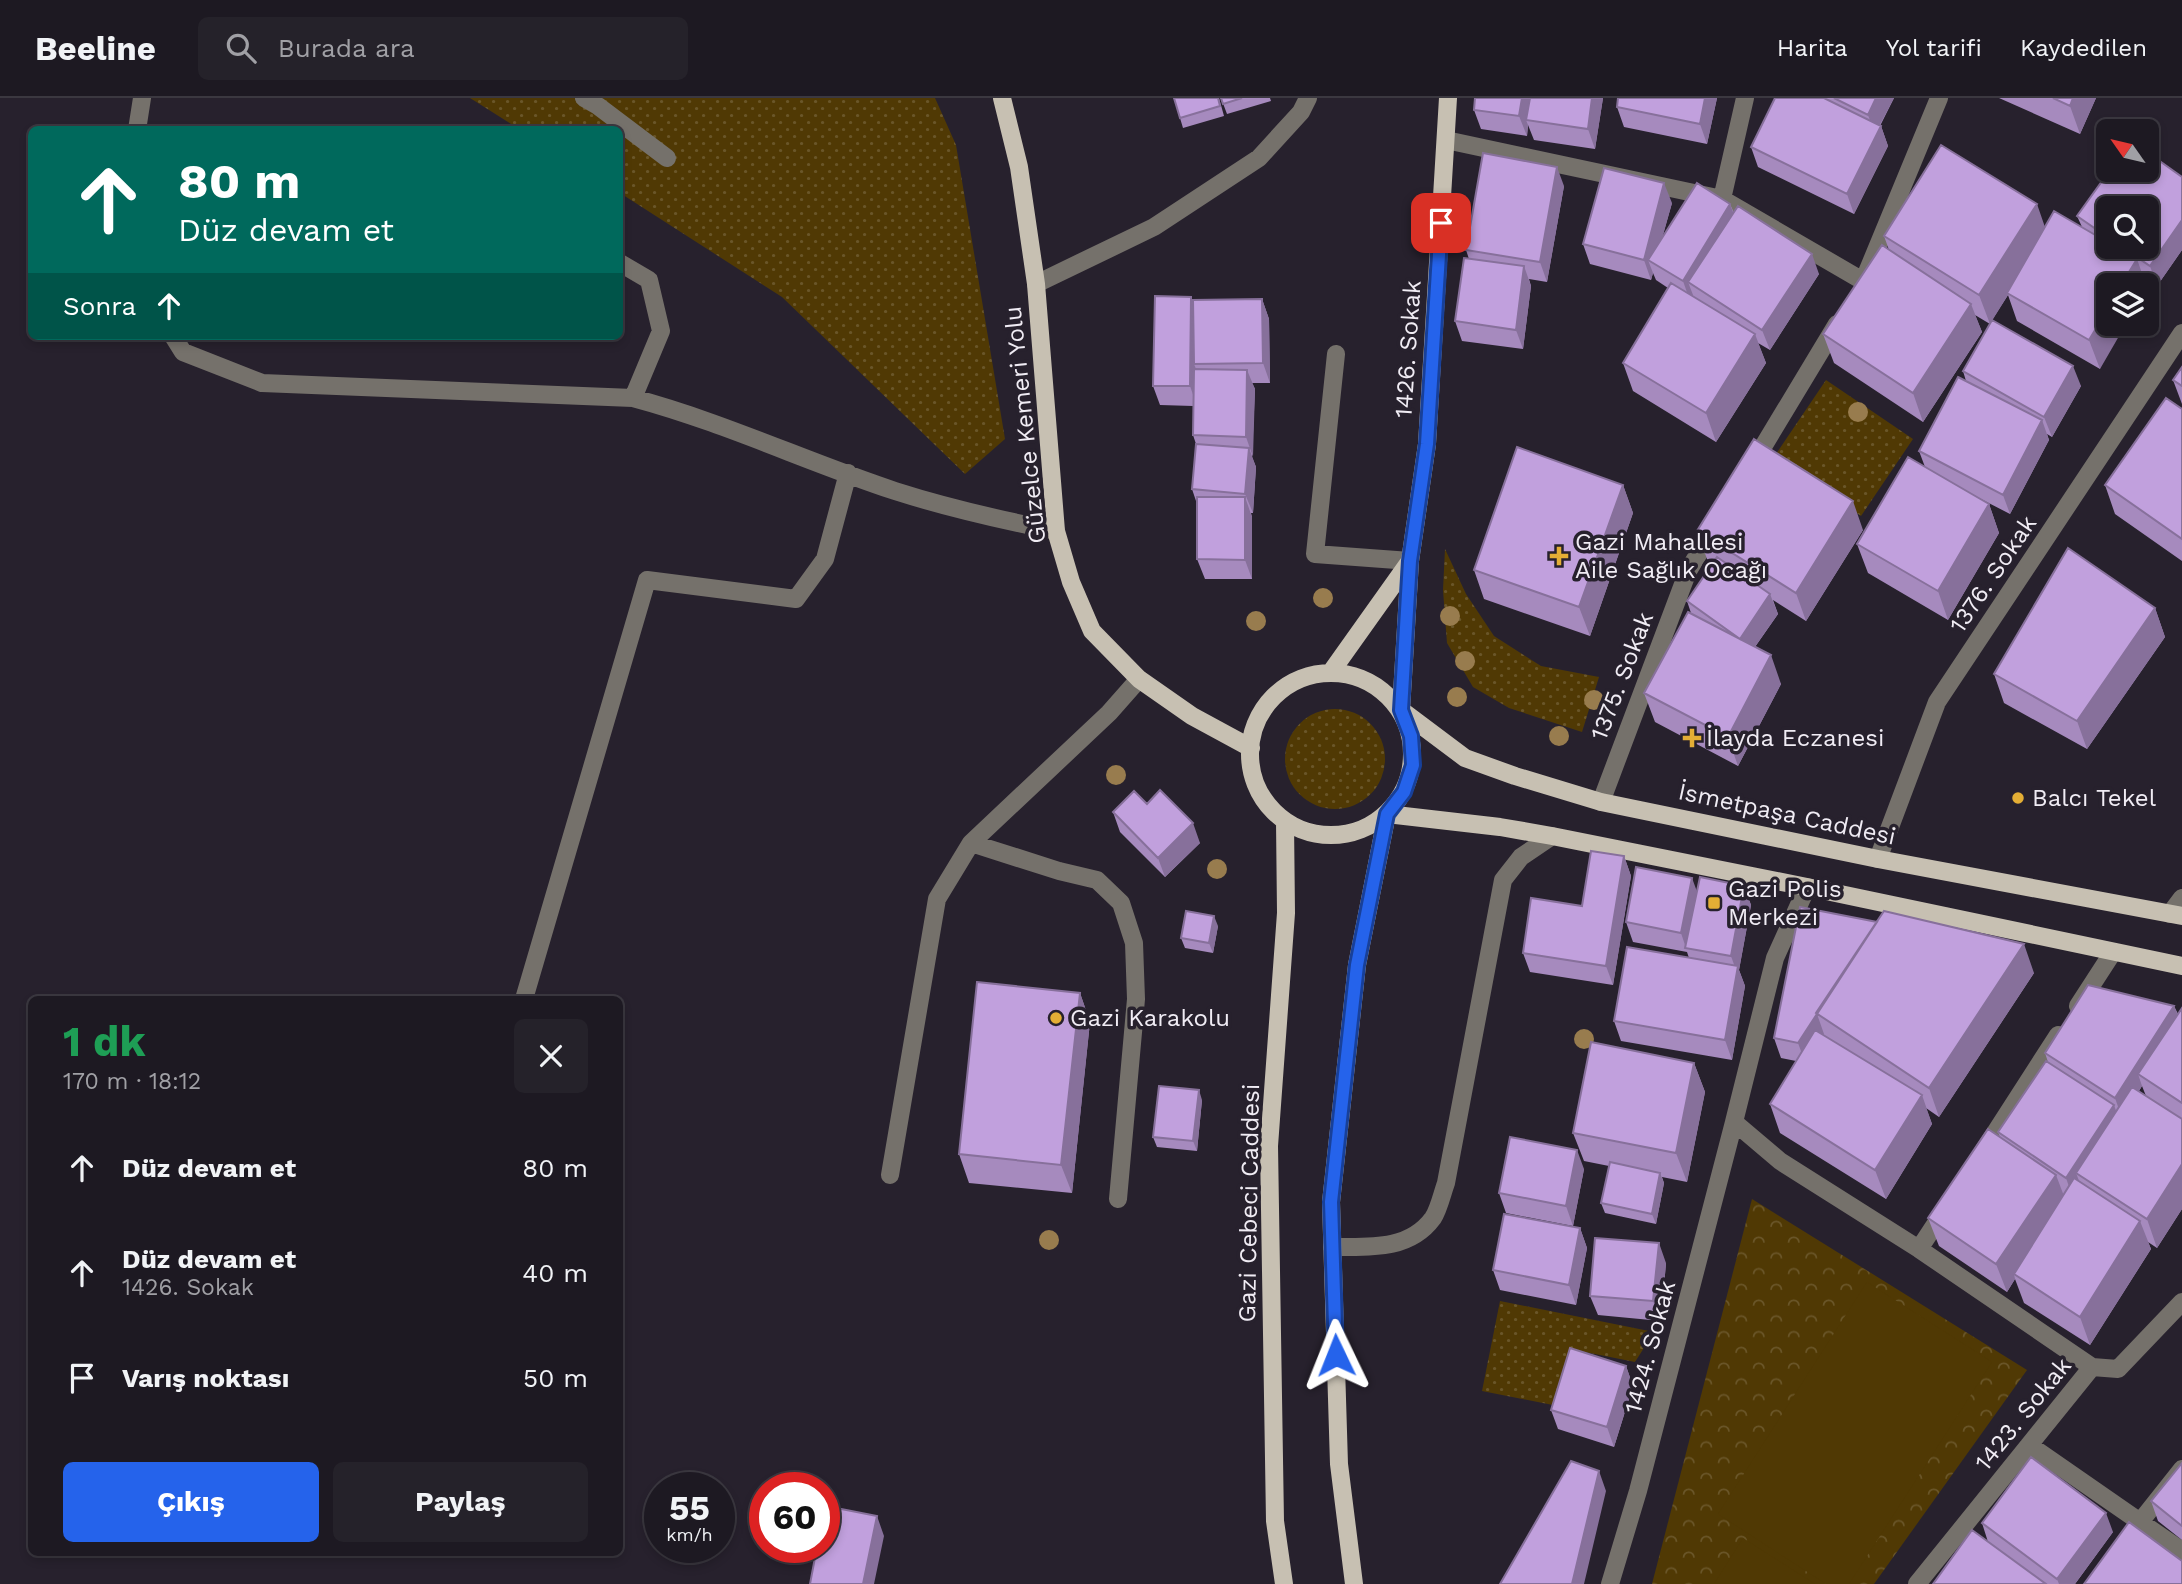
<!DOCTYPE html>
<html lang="tr">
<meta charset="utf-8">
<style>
body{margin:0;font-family:"Work Sans",sans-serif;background:#25222a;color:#f1f3f6;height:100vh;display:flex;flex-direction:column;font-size:26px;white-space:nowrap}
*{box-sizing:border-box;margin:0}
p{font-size:23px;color:#a0a0a5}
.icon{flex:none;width:38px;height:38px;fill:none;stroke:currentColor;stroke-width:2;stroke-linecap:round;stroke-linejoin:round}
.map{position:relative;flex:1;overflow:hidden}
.details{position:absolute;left:28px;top:898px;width:595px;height:560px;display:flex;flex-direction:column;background:#1d1922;border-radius:10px;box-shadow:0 4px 10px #0003,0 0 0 2px #3b3840}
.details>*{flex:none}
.banner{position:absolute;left:28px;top:28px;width:595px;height:214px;border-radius:10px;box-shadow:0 4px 10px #0003,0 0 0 2px #3b3840;background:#00695c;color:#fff;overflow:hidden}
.needle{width:46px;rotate:304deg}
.buttons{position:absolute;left:2096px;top:21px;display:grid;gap:14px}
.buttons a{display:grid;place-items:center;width:63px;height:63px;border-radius:10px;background:#1d1922;box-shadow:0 4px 10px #0003,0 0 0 2px #3b3840;font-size:35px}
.speed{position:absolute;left:644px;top:1374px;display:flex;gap:14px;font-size:35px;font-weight:700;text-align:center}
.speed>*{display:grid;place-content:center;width:91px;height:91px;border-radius:50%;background:#1d1922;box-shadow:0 4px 10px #0003,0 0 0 2px #3b3840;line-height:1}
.speed small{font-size:18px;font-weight:400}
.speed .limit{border:10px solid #d22;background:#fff;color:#111}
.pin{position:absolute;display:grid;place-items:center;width:60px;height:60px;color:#fff;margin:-30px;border-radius:14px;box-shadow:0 4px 10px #0006}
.me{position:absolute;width:77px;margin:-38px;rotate:358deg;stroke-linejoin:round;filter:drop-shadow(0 0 5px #0008)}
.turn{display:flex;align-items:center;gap:24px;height:147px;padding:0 35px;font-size:32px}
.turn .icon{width:91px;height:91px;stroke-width:2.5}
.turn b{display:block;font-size:49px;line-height:60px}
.then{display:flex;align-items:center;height:66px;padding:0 35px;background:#0003;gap:14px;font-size:26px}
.round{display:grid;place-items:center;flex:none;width:74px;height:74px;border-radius:10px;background:#25222a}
.overview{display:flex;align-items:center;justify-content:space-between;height:119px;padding:0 35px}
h1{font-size:42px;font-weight:700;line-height:52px;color:#1e9e55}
.button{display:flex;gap:14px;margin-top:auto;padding:14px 35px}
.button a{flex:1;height:80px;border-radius:10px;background:#2563eb;color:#fff;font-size:28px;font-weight:700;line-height:80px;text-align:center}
.button a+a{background:#25222a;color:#f1f3f6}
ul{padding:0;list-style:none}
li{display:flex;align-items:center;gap:21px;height:105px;padding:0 35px}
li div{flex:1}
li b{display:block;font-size:26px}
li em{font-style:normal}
header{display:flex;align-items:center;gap:42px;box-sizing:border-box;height:98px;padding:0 35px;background:#1d1922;border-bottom:2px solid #3b3840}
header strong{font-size:33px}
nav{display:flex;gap:38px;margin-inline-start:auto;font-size:24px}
.search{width:490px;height:63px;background:#25222a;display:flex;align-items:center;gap:18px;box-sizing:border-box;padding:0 24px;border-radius:10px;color:#a0a0a5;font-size:26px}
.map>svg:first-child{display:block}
</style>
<header>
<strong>Beeline</strong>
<div class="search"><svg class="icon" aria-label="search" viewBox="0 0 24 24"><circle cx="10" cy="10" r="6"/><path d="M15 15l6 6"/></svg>Burada ara</div>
<nav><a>Harita</a><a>Yol tarifi</a><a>Kaydedilen</a></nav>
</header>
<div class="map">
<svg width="2182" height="1486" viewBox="0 0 2182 1486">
<defs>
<pattern id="grass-dots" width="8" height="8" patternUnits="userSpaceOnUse" patternTransform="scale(1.75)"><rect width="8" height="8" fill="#503904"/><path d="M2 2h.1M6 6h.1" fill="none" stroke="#6a5629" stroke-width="1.8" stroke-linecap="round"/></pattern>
<pattern id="park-crowns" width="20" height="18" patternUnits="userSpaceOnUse" patternTransform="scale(1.75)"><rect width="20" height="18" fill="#503904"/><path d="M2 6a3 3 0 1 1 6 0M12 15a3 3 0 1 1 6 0" fill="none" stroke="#6a5629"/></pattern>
</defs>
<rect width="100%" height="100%" fill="#27212d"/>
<path fill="url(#grass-dots)" d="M470 0H935L956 47 1005 341 965 376 782 199 620 95V32L519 31Z
M1826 282 1913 341 1861 418 1774 359Z
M1445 451 1466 496 1494 538 1541 568 1599 579 1582 634 1509 610 1473 589 1447 545 1443 492Z
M1285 661a50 50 0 1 1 100 0a50 50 0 1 1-100 0Z
M1500 1203 1654 1234 1635 1264 1575 1252 1563 1309 1482 1293Z"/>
<path fill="url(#park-crowns)" d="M1752 1101 2027 1272 1874 1486H1652Z"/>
<path fill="#503904" d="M1867 1184 1992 1264 1849 1486H1826L1718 1416Z
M1743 1440 1815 1486H1714Z"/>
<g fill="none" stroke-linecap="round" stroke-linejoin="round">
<path stroke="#75716b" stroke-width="18" d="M584 0 598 8 667 60
M137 32 142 0
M1446 42 1722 101 1863 183
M1722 101 1745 0
M620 165 649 182 661 233 633 300
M1863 184 1939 0
M1036 186 1154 129 1259 60 1301 14 1308 0
M173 238 183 254 262 285 633 300C723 324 807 364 895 393 948 410 1001 422 1056 433
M1336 256 1315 456 1410 463
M1752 367 1837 226
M1601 704 1688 473 1714 430
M971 745 1059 773 1097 782 1121 805 1134 845 1136 901 1118 1101
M1878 761 1937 604 2182 235
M1807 789 1775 860 1734 1024 1780 1063 1919 1151 2092 1269
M2170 816 2182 800
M524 901 647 482 796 501 825 461 848 375
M2078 908 2113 854
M1982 1055 2058 937
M890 1077 937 801 971 745 1109 615 1139 581
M1332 1149C1368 1149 1409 1153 1433 1120 1439 1111 1442 1096 1446 1085L1503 782 1521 759 1552 738
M1919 1151 1946 1110
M2029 1347 2182 1453
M2140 1424 2182 1371
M1610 1486 1638 1393 1734 1024
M1917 1486 2092 1269 2118 1271 2182 1204"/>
<path stroke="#c7c0b2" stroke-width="18" d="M1002 0 1019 69 1036 186 1056 433 1071 484 1092 533 1139 581 1192 618 1251 650
M1410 463 1427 346 1448 0
M1331 574 1410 463 1401 612
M1250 656a81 81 0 1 1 162 0a81 81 0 1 1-162 0Z
M1401 612 1465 660 1515 678 1601 704 1878 761 2182 818
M1387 716 1500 729 1552 738 1807 789 2182 868
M1284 1486 1275 1423 1269 1048 1286 815 1285 724
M1354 1486 1339 1366 1331 1104 1357 867 1387 716"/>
</g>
<g fill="#987c4e">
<circle cx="1858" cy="314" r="10"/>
<circle cx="1323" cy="500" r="10"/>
<circle cx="1450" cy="518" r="10"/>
<circle cx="1256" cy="523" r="10"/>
<circle cx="1465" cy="563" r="10"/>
<circle cx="1457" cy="599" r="10"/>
<circle cx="1594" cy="602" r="10"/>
<circle cx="1559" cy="638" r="10"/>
<circle cx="1116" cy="677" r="10"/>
<circle cx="1217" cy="771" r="10"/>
<circle cx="1584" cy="941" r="10"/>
<circle cx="1049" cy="1142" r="10"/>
</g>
<path fill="#a68abe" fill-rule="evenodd" d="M1219 0 1224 18 1183 30 1180 20Z
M1221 0H1270L1271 3 1227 16Z
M1603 0 1595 51 1534 42 1528 27 1527 38 1481 31 1474 12Z
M1717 0 1707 46 1624 29 1617 9Z
M1775 0H1894L1880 28H1881L1888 48 1854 116 1758 69 1751 49Z
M1999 0H2096L2080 36Z
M2182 79V152L2157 188 2143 178 2146 187H2109L2100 271 2017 223 2008 197 1992 222 2081 288 2052 339 2047 336 2049 342 2010 416 1977 399 1989 406 1999 435 1948 522 1868 475 1857 446 1925 369 1919 353 1966 283 1963 273 1990 226 1975 217 1982 234 1923 324 1834 265 1823 236 1889 152 1884 138 2045 129H2082L2077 118ZM2109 110 2147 149H2109Z
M1564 88 1547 184 1529 181 1531 188 1523 251 1462 243 1455 223 1469 161 1466 152Z
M1672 105 1662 140 1730 106 1734 115 1819 176 1770 252 1758 245 1766 265 1716 344 1633 293 1623 265 1668 190 1656 182 1653 175 1651 182 1590 166 1583 146Z
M1262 201 1269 221 1270 285H1252L1255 291 1252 359 1256 369 1253 415H1251L1252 419V481H1205L1197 461V406L1192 391 1196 346 1193 337V308L1160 307 1153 288 1193 204Z
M2182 269V306L2173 282Z
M2182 311V463L2115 416 2105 387Z
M1623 387 1633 415 1590 538 1484 501 1474 472Z
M1863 432 1806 523 1773 502 1778 516 1755 549 1781 586 1738 668 1655 624 1644 595 1691 515 1687 503 1713 465 1707 461 1697 433Z
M2155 510 2165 539 2087 651 2004 605 1994 576Z
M1147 706 1200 745 1165 779 1120 734 1113 714Z
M1624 758 1631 778 1613 887 1530 874 1523 855 1582 808Z
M1744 788 1751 807 1739 872 1745 888 1732 962 1621 943 1614 923 1689 860 1687 854 1633 844 1626 824 1697 794Z
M1800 809 2034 875 1939 1019 1926 1010 1932 1026 1886 1101 1780 1035 1770 1006 1796 963 1781 960 1774 940Z
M1218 828 1213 855 1185 850 1181 840Z
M1080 895 1090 924 1072 1095 969 1085 959 1056Z
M2174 908 2178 916 2182 910V1111L2157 1150 2148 1144 2151 1151 2090 1247 2024 1205 2015 1181 2007 1194 1939 1148 1928 1120 2000 1039 1998 1034 2048 964 2045 955ZM2142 988 2146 998 2139 993Z
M1694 965 1705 994 1687 1084 1662 1079 1664 1085 1656 1126 1605 1115 1601 1105 1609 1068 1584 1063 1573 1035Z
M1202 1002 1197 1053 1157 1049 1153 1039Z
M1584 1071 1573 1128 1506 1115 1499 1095Z
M1580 1130 1587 1150 1576 1207 1500 1192 1493 1172Z
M1666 1165 1661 1223 1598 1217 1590 1198Z
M1626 1268 1633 1288 1614 1349 1558 1331 1551 1312Z
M2182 1365V1442L2158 1423 2151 1403Z
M1982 1425 2113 1434 2075 1486H1933L1988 1444Z"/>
<path fill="#87709b" d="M1522 0H1532L1526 22 1528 27 1527 38 1519 18Z
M1592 0H1603L1595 51 1588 31Z
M1705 0H1717L1707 46 1700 26Z
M1876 0H1894L1875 36 1868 17Z
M2073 0H2096L2080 36 2070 8Z
M1881 28 1888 48 1854 116 1847 96Z
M1557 69 1564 88 1547 184 1540 164Z
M1664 85 1672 105 1655 166 1648 162 1653 175 1651 182 1644 162Z
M1730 106 1737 125 1688 184 1693 197 1690 203 1683 183Z
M2037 106 2047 135 2007 195 2008 197 1990 226 1979 197Z
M2182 122V152L2157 188 2150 168Z
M1812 156 1819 176 1770 252 1762 232Z
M2137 161 2146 187H2121Z
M1524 168 1531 188 1523 251 1516 232Z
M1191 199 1199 218 1194 266 1198 276 1197 308 1190 288Z
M1262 201 1269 221 1270 285 1263 265Z
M1971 206 1982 234 1923 324 1913 295Z
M2109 209V226H2126L2100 271 2089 242Z
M1755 236 1766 265 1716 344 1706 315Z
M2073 268 2081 288 2052 339 2044 319Z
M1247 272 1255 291 1253 359 1246 339Z
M2042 322 2049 342 2010 416 2003 397Z
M1249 350 1256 369 1253 415 1245 396Z
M1623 387 1633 415 1590 538 1579 509Z
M1245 399 1252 419V481L1245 462Z
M1853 403 1863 432 1806 523 1796 495Z
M1989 406 1999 435 1948 522 1938 493Z
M1770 496 1778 516 1747 560 1740 541Z
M2155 510 2165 539 2087 651 2077 623Z
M1771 557 1781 586 1738 668 1728 639Z
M1193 725 1200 745 1165 779 1158 760Z
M1624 758 1631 778 1613 887 1606 868Z
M1692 780 1699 799 1686 850 1681 835Z
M1744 788 1751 807 1739 872 1745 888 1732 962 1725 942 1737 875 1731 858Z
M1214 818 1218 828 1213 855 1209 845Z
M2024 846 2034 875 1939 1019 1929 990Z
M1080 895 1090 924 1072 1095 1061 1067Z
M2174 908 2182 927 2138 976 2142 988 2122 1020 2115 1000Z
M1817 916 1824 936 1805 964 1798 945Z
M1694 965 1705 994 1687 1084 1676 1055Z
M1199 992 1202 1002 1197 1053 1193 1043Z
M1922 997 1932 1026 1886 1101 1875 1072Z
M2114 1007 2121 1027 2076 1075 2081 1088 2073 1100 2066 1080Z
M1577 1052 1584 1071 1573 1128 1566 1108Z
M2182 1066V1111L2157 1150 2147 1121Z
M1660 1075 1664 1085 1656 1126 1652 1116Z
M2056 1077 2067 1106 2014 1176 2015 1181 2007 1194 1996 1166Z
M2140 1123 2151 1151 2090 1247 2080 1219Z
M1580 1130 1587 1150 1576 1207 1569 1187Z
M1659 1145 1666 1165 1661 1223 1653 1203Z
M1626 1268 1633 1288 1614 1349 1607 1329Z
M1599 1373 1606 1393 1584 1486H1572Z
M2106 1415 2113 1434 2075 1486H2059L2057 1481Z
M877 1418 884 1438 874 1486H863Z"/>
<path fill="#c1a0dd" stroke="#87709b" stroke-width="2" d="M1174 0H1218L1220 8 1180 20Z
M1221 0H1242L1223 6Z
M1475 0H1522L1519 18 1474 12Z
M1530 0H1592L1588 31 1526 22Z
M1618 0H1705L1700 26 1617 9Z
M1775 0H1824L1881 28 1847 96 1751 49Z
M1834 0H1876L1868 17Z
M2053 0H2073L2070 8Z
M1941 47 2037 106 1979 197 1884 138Z
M2147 54 2182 79V122L2150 168 2122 149H2147V110H2109V140L2077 118 2110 72H2147Z
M1483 55 1557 69 1540 164 1466 152Z
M1604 70 1664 85 1644 162 1583 146Z
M1697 85 1730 106 1683 183 1648 162Z
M1738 108 1812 156 1762 232 1688 184Z
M2054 113 2109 145V149H2116L2137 161 2121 187H2109V209L2089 242 2007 195Z
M1882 147 1971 206 1913 295 1823 236Z
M1464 160 1524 168 1516 232 1455 223Z
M1671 185 1755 236 1706 315 1623 265Z
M1155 198 1191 199 1190 288H1153Z
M1262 201 1263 265 1194 266 1193 202Z
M1992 222 2073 268 2044 319 1963 273Z
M2182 269V288L2173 282Z
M1194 271 1247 272 1246 339 1193 337Z
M1958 279 2042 322 2003 397 1919 353Z
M2166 300 2182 311V441L2105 387Z
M1754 341 1853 403 1796 495 1697 433Z
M1196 346 1249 350 1245 396 1192 391Z
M1517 349 1623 387 1579 509 1474 472Z
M1908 359 1989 406 1938 493 1857 446Z
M1197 399H1245V462L1197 461Z
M2068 450 2155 510 2077 623 1994 576Z
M1717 459 1770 496 1740 541 1687 503Z
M1688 514 1771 557 1728 639 1644 595Z
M1160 692 1193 725 1158 760 1113 714 1134 693 1147 706Z
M1591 753 1624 758 1606 868 1523 855 1531 800 1582 808Z
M1636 769 1692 780 1681 835 1626 824Z
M1700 779 1744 788 1731 858 1685 850Z
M1800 809 1877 824 1798 945 1774 940Z
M1186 813 1214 818 1209 845 1181 840Z
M1884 813 2024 846 1929 990 1816 915Z
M1627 849 1738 868 1725 942 1614 923Z
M977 884 1080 895 1061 1067 959 1056Z
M2088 887 2174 908 2115 1000 2045 955Z
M2182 910V1005L2138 976Z
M1815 932 1922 997 1875 1072 1770 1006Z
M1591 944 1694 965 1676 1055 1573 1035Z
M2046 963 2114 1007 2066 1080 1998 1034Z
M1159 988 1199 992 1193 1043 1153 1039Z
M2132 989 2182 1021V1066L2147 1121 2076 1075Z
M1988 1031 2056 1077 1996 1166 1928 1120Z
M1510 1039 1577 1052 1566 1108 1499 1095Z
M1610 1064 1660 1075 1652 1116 1601 1105Z
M2074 1080 2140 1123 2080 1219 2014 1176Z
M1504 1116 1580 1130 1569 1187 1493 1172Z
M1595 1140 1659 1145 1653 1203 1590 1198Z
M1570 1250 1626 1268 1607 1329 1551 1312Z
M2031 1359 2106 1415 2057 1481 1982 1425Z
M1571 1363 1599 1373 1572 1486H1500Z
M2182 1365V1428L2151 1403Z
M826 1408 877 1418 863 1486H810L817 1449H824V1415Z
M2129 1424 2182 1463V1486H2084Z
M1972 1432 2046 1486H1933Z"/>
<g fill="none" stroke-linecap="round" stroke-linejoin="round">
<g stroke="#184099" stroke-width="18">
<path id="route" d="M1336 1257 1331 1104 1357 867 1387 716 1404 694 1413 667 1411 638 1401 612 1410 463 1427 346 1441 125"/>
</g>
<use href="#route" stroke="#2563eb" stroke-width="12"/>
</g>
<g fill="#e4ae35" stroke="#27212d" stroke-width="2.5">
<path d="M1555.5 447.5h7v7h7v7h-7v7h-7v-7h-7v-7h7z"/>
<path d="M1688.5 629.5h7v7h7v7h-7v7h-7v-7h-7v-7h7z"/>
<circle cx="2018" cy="700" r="7"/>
<rect x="1707" y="798" width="14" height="14" rx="3.5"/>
<circle cx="1056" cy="920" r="7"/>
</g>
<g text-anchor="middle" stroke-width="7" stroke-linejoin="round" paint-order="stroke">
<g font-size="24" fill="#f0ecf4" stroke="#27212d">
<text transform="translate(1408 251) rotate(-86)" y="8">1426. Sokak</text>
<text transform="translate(1025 327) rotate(-96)" y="8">Güzelce Kemeri Yolu</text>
<text transform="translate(1993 476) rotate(-56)" y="8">1376. Sokak</text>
<text transform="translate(1622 578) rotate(-69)" y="8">1375. Sokak</text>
<text transform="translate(1787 716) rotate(12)" y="8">İsmetpaşa Caddesi</text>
<text transform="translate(1249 1105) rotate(-89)" y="8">Gazi Cebeci Caddesi</text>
<text transform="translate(1650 1249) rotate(-75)" y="8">1424. Sokak</text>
<text transform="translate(2023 1316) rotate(-51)" y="8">1423. Sokak</text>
</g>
<g font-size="24" fill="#f0ecf4" stroke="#27212d" text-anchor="start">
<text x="1575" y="452">Gazi Mahallesi<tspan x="1575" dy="28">Aile Sağlık Ocağı</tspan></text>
<text x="1706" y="648">İlayda Eczanesi</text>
<text x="2032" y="708">Balcı Tekel</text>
<text x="1728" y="799">Gazi Polis<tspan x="1728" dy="28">Merkezi</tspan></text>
<text x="1070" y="928">Gazi Karakolu</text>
</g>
</g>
</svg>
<div class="buttons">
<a><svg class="needle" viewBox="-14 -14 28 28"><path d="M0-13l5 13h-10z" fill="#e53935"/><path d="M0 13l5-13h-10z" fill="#a0a0a5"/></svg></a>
<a><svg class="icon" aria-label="search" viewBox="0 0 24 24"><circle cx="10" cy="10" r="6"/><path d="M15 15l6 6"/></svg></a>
<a><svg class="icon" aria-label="layers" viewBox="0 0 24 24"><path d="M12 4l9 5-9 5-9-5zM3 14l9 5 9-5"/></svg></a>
</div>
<div class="speed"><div>55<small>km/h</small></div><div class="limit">60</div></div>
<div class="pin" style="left:1441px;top:125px;background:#d93025"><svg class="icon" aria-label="arrive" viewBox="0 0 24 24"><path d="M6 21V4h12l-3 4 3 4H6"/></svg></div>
<svg class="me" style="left:1336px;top:1257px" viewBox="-20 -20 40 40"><path d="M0-17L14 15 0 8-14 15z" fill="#2563eb" stroke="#fff" stroke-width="4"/></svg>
<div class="banner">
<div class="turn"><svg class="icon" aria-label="ahead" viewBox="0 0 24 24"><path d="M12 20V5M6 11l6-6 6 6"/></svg><div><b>80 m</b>Düz devam et</div></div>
<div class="then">Sonra<svg class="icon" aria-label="ahead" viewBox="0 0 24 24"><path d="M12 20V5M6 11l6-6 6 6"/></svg></div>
</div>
<section class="details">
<div class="overview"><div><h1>1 dk</h1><p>170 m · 18:12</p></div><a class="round"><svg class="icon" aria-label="close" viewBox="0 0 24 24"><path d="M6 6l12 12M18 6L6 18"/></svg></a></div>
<ul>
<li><svg class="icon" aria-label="ahead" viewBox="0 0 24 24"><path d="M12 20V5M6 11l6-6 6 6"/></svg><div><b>Düz devam et</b></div><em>80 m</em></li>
<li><svg class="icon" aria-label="ahead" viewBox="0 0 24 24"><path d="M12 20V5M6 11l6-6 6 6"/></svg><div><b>Düz devam et</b><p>1426. Sokak</p></div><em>40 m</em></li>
<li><svg class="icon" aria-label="arrive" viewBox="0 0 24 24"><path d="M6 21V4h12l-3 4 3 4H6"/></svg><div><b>Varış noktası</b></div><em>50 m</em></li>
</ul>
<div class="button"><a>Çıkış</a><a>Paylaş</a></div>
</section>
</div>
